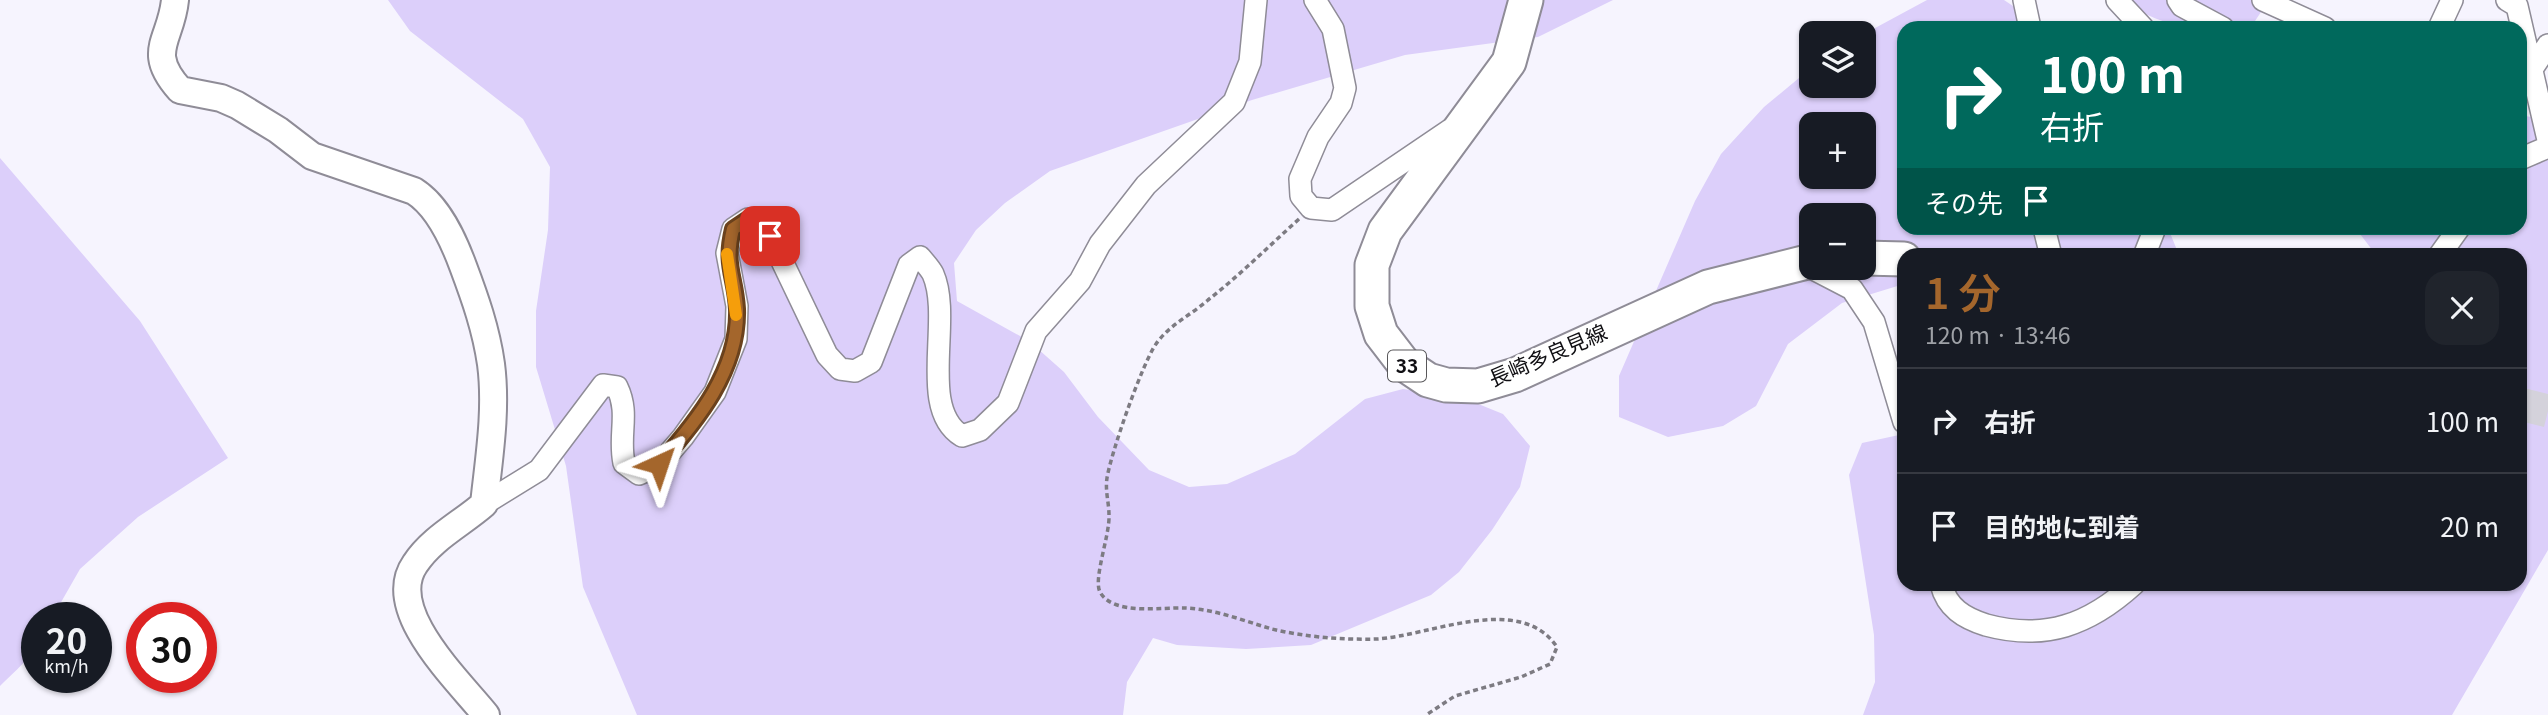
<!DOCTYPE html>
<html lang="ja">
<meta charset="utf-8">
<style>
body{margin:0;font-family:Georgia,"Noto Sans JP",serif;background:#20242c;color:#f1f3f6;height:100vh;display:flex;flex-direction:column;font-size:26px;white-space:nowrap}
*{box-sizing:border-box;margin:0}
p{font-size:23px;color:#9ea1a6}
.icon{flex:none;width:38px;height:38px;fill:none;stroke:currentColor;stroke-width:2;stroke-linecap:round;stroke-linejoin:round}
.map{position:relative;flex:1;overflow:hidden}
.side{position:absolute;left:1897px;top:248px;width:630px;height:343px;display:flex;flex-direction:column;background:#171b24;border-radius:21px;box-shadow:0 2px 5px #0004}
.side>*{flex:none}
.hud{position:absolute;left:1897px;top:21px;width:630px;height:214px;border-radius:21px;box-shadow:0 2px 5px #0004;background:#00695c;color:#fff;overflow:hidden}
.controls{position:absolute;left:1799px;top:21px;display:grid;gap:14px}
.controls a{display:grid;place-items:center;width:77px;height:77px;border-radius:14px;background:#171b24;box-shadow:0 2px 5px #0004;font-size:35px}
.speed{position:absolute;left:21px;top:602px;display:flex;gap:14px;font-size:35px;font-weight:700;text-align:center}
.speed>*{display:grid;place-content:center;width:91px;height:91px;border-radius:50%;background:#171b24;box-shadow:0 2px 5px #0004;line-height:1}
.speed small{font-size:18px;font-weight:400}
.speed .limit{border:10px solid #d22;background:#fff;color:#111}
.pin{position:absolute;display:grid;place-items:center;width:60px;height:60px;color:#fff;margin:-30px;border-radius:14px;box-shadow:0 4px 10px #0006}
.me{position:absolute;width:77px;margin:-38px;rotate:42deg;stroke-linejoin:round;filter:drop-shadow(0 0 5px #0008)}
.turn{display:flex;align-items:center;gap:24px;height:147px;padding:0 28px;font-size:32px}
.turn .icon{width:91px;height:91px;stroke-width:2.5}
.turn b{display:block;font-size:49px;line-height:60px}
.then{display:flex;align-items:center;height:66px;padding:0 28px;background:#0003;gap:14px;font-size:26px}
.round{display:grid;place-items:center;flex:none;width:74px;height:74px;border-radius:21px;background:#20242c}
.summary{display:flex;align-items:center;justify-content:space-between;height:119px;padding:0 28px}
h1{font-size:42px;font-weight:600;line-height:52px;color:#a4662c}
ul{padding:0;list-style:none}
li{display:flex;align-items:center;gap:21px;height:105px;padding:0 28px;border-top:2px solid #363941}
li div{flex:1}
li b{display:block;font-size:26px}
li em{font-style:normal}
.map>svg:first-child{display:block}
</style>
<div class="map">
<svg width="2548" height="715" viewBox="0 0 2548 715">
<rect width="100%" height="100%" fill="#f6f4fe"/>
<path fill="#dccffa" fill-rule="evenodd" d="M388 0H1613L1538 37 1405 55 1252 100 1050 171 1005 203 976 230 954 263 957 301 1029 341 1064 372 1098 417 1149 470 1189 487 1227 484 1295 454 1365 399 1403 389 1461 397 1503 414 1530 446 1520 487 1492 530 1459 572 1431 595 1311 645 1246 649 1177 645 1153 638 1127 682 1123 715H637L583 587 566 466 536 367V311L548 230 550 167 523 119 410 31Z
M1927 0H2004L2046 28H1904V228H2168L2179 255 1904 256V284L1842 303 1788 344 1756 406 1723 426 1668 437 1619 417V376L1695 201 1721 154 1764 107 1811 68V86H1864V34ZM1811 124H1864V177H1811ZM1811 215H1864V268H1811Z
M2124 0H2269L2251 27 2243 28C2197 28 2162 30 2124 0Z
M2520 115 2548 120V550L2452 715H1863L1875 682 1874 635 1849 475 1862 443 1899 435H1904V584H2163L2202 587 2209 584H2520V256L2376 255 2357 230 2358 228H2520Z
M0 158 140 321 228 458 138 517 80 569 52 618H37C37 657 27 659 0 686Z"/>
<g fill="none" stroke-linecap="round" stroke-linejoin="round">
<path stroke="#d4d2db" stroke-width="33" stroke-dasharray="33 17" stroke-linecap="butt" d="M2520 404 2548 411"/>
<g stroke="#8f8c97" stroke-width="24">
<path id="minor" d="M1315 0 1333 29 1345 88 1341 103 1318 137 1300 179 1301 196 1311 208 1332 210 1450 130
M2024 0 2030 28
M2117 0 2143 28
M2178 0 2182 6 2223 28
M2263 0 2325 28
M2507 0 2517 6 2548 140
M2439 28 2452 0
M2532 69 2548 45
M2520 159 2548 147
M2044 228 2051 256
M2144 256 2155 228
M2439 256 2459 228
M1800 262 1852 289 1874 322 1904 422
M484 504 539 470 603 385 617 387C630 414 618 434 624 463L639 474 659 465 683 437 715 392 736 339 737 306 727 253 733 229 748 219 763 226 770 236 827 355 840 369 855 371 871 362 909 265 920 257C924 262 930 268 933 274 953 319 917 409 962 436L980 430 1008 403 1036 331 1080 281 1100 244 1146 185 1234 102 1250 62 1256 0
M1941 584C1947 608 1964 618 1986 625 2045 641 2089 625 2134 584"/>
</g>
<g stroke="#8f8c97" stroke-width="30">
<path id="tertiary" d="M175 0C171 41 145 51 180 90L221 98 237 105 278 130 312 156 414 191C438 206 453 239 463 266 475 298 486 329 491 364 497 410 489 458 484 504 461 524 432 538 415 564 383 610 458 680 486 715"/>
</g>
<g stroke="#8f8c97" stroke-width="37">
<path id="primary" d="M1526 0 1509 62 1385 231 1372 265V306L1381 334 1404 364 1428 380 1446 385 1478 386 1515 375 1708 287 1811 261
M1864 258 1904 259"/>
</g>
<path stroke="#7d7b82" stroke-width="3.5" stroke-dasharray="5 3.5" stroke-linecap="butt" d="M1299 219C1269 246 1240 275 1208 300 1191 315 1169 325 1156 344 1142 364 1111 453 1107 478 1105 491 1109 503 1109 515 1110 535 1093 579 1100 592 1113 616 1163 607 1185 608 1215 609 1244 621 1272 629 1305 637 1343 640 1377 639 1429 636 1520 592 1557 647L1550 664 1521 677 1455 696 1426 715"/>
<use href="#minor" stroke="#fff" stroke-width="21"/>
<use href="#tertiary" stroke="#fff" stroke-width="26"/>
<use href="#primary" stroke="#fff" stroke-width="33"/>
</g>
<g fill="none" stroke-linecap="round" stroke-linejoin="round">
<g stroke="#6b421d" stroke-width="18">
<path id="route" d="M659 464C697 421 739 370 737 309 735 275 724 266 733 229L748 219 763 226 770 236"/>
</g>
<use href="#route" stroke="#a4662c" stroke-width="12"/>
<path stroke="#f59e0b" stroke-width="12" d="M727 254 736 315"/>
</g>
<g text-anchor="middle" stroke-width="5" stroke-linejoin="round" paint-order="stroke">
<rect fill="#fff" stroke="#58575a" stroke-width="2" x="1388" y="350.5" width="38" height="31" rx="5"/>
<g font-size="19" font-weight="bold" fill="#100f13">
<text x="1407" y="373">33</text>
</g>
<g font-size="21" fill="#100f13" stroke="#fff">
<text transform="translate(1548 356) rotate(-23)" y="7">長崎多良見線</text>
</g>
</g>
</svg>
<div class="controls">
<a><svg class="icon" aria-label="layers" viewBox="0 0 24 24"><path d="M12 4l9 5-9 5-9-5zM3 14l9 5 9-5"/></svg></a>
<a>+</a>
<a>−</a>
</div>
<div class="speed"><div>20<small>km/h</small></div><div class="limit">30</div></div>
<div class="pin" style="left:770px;top:236px;background:#d93025"><svg class="icon" aria-label="arrive" viewBox="0 0 24 24"><path d="M6 21V4h12l-3 4 3 4H6"/></svg></div>
<svg class="me" style="left:659px;top:464px" viewBox="-20 -20 40 40"><path d="M0-17L14 15 0 8-14 15z" fill="#a4662c" stroke="#fff" stroke-width="4"/></svg>
<div class="hud">
<div class="turn"><svg class="icon" aria-label="right" viewBox="0 0 24 24"><path d="M7 20v-9h11M14 6l5 5-5 5"/></svg><div><b>100 m</b>右折</div></div>
<div class="then">その先<svg class="icon" aria-label="arrive" viewBox="0 0 24 24"><path d="M6 21V4h12l-3 4 3 4H6"/></svg></div>
</div>
<section class="side">
<div class="summary"><div><h1>1 分</h1><p>120 m · 13:46</p></div><a class="round"><svg class="icon" aria-label="close" viewBox="0 0 24 24"><path d="M6 6l12 12M18 6L6 18"/></svg></a></div>
<ul>
<li><svg class="icon" aria-label="right" viewBox="0 0 24 24"><path d="M7 20v-9h11M14 6l5 5-5 5"/></svg><div><b>右折</b></div><em>100 m</em></li>
<li><svg class="icon" aria-label="arrive" viewBox="0 0 24 24"><path d="M6 21V4h12l-3 4 3 4H6"/></svg><div><b>目的地に到着</b></div><em>20 m</em></li>
</ul>
</section>
</div>
